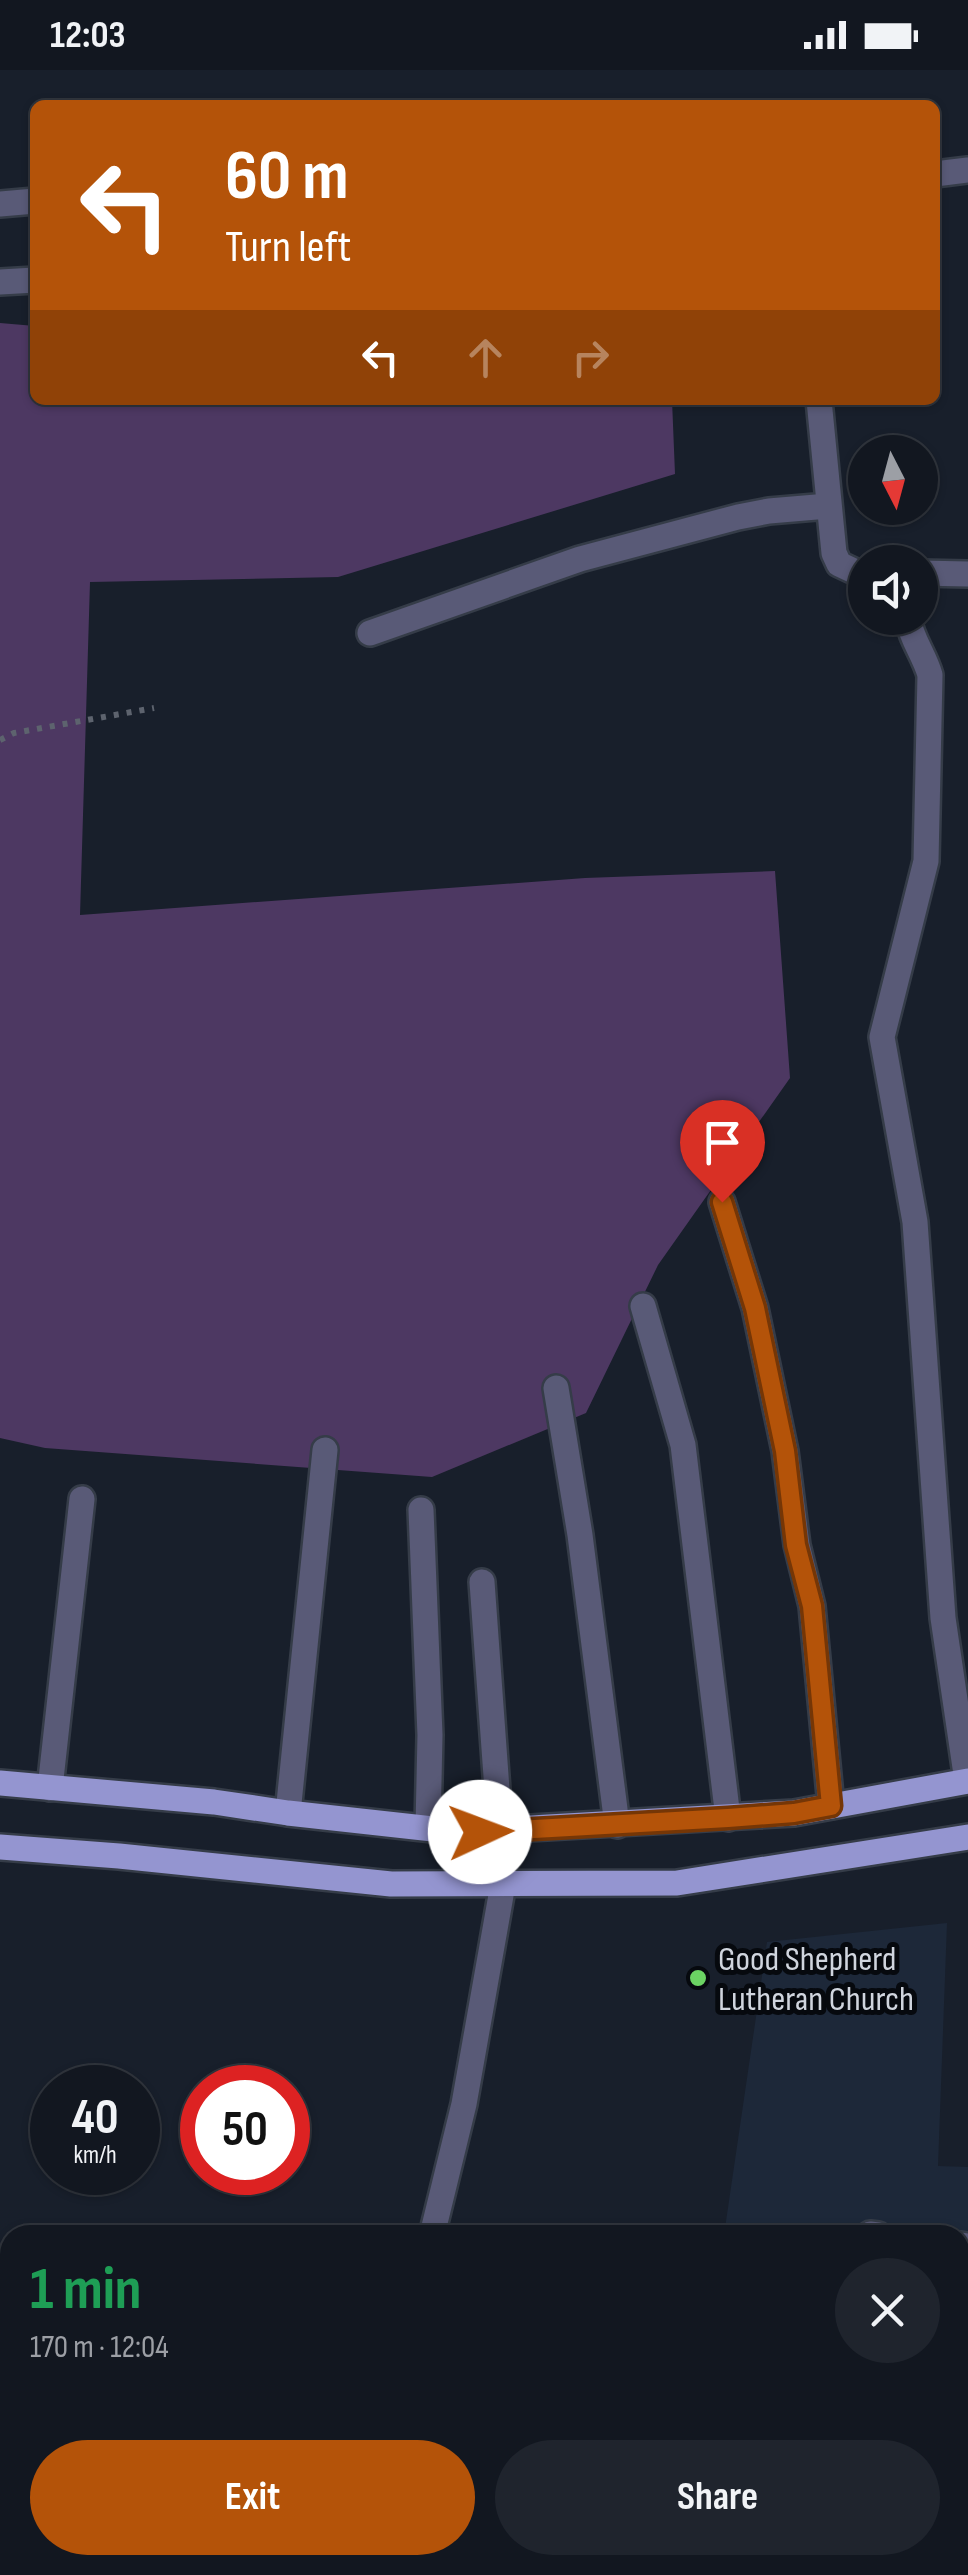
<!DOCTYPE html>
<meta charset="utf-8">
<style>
body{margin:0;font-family:"Sofia Sans Condensed",sans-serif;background:#1f242d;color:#f1f3f6;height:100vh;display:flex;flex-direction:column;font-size:38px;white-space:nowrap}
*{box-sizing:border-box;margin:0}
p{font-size:32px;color:#9c9fa5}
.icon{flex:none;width:55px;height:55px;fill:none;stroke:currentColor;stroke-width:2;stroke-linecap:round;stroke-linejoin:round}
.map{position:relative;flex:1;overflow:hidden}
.panel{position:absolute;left:0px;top:2155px;width:970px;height:350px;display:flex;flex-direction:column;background:#121720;border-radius:30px 30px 0 0;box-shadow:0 2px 8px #0004,0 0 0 2px #31363e}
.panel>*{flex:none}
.hud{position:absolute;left:30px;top:30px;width:910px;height:305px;border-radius:15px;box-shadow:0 2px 8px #0004,0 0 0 2px #31363e;background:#b45309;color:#fff;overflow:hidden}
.needle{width:65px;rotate:174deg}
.buttons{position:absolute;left:848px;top:365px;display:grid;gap:20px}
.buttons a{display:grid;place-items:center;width:90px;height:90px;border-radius:50%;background:#121720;box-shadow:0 2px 8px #0004,0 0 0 2px #31363e;font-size:50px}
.speed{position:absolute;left:30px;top:1995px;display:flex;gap:20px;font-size:50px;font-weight:700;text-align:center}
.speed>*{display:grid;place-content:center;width:130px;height:130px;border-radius:50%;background:#121720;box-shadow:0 2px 8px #0004,0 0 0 2px #31363e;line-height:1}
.speed small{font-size:25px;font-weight:400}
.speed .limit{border:15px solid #d22;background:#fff;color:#111}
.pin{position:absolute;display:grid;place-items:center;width:85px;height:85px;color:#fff;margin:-102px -42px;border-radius:50% 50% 50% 0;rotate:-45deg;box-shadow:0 0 10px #0007}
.pin .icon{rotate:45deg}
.me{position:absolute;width:110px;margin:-55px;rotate:88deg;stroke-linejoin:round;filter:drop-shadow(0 0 8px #0008)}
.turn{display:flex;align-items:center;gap:35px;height:210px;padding:0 30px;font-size:45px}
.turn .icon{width:130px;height:130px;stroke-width:2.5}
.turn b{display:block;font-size:70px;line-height:85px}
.lanes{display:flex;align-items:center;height:95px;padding:0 30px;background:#0003;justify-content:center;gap:50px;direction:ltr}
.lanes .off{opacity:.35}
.round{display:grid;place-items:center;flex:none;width:105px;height:105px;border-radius:52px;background:#1f242d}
.head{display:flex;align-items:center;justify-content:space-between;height:170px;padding:0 30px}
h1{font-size:60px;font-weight:700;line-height:75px;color:#1e9e55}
.cta{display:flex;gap:20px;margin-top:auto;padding:20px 30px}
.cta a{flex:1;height:115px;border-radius:60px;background:#b45309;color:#fff;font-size:40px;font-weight:700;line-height:115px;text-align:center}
.cta a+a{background:#1f242d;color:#f1f3f6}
.status{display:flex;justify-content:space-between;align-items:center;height:70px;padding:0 50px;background:#121720;direction:ltr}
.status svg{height:28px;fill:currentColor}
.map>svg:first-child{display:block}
</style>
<div class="status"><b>12:03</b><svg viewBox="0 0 49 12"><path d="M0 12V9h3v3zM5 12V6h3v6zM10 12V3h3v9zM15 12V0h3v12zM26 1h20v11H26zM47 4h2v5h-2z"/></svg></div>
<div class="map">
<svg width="968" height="2505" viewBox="0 0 968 2505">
<rect width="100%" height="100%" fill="#181f2b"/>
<path fill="#1d2839" d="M947 1853 938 2096 968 2097V2505H674L675 2495H960V2165H724L767 1872Z"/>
<path fill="#4d3862" d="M0 253 35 256V330H672L675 404 338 507 90 512 80 845 585 808 775 801 790 1008 658 1195 586 1343 432 1407 45 1378 0 1368Z"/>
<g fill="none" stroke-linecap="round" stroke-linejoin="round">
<g stroke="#353c48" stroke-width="30">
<path id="minor" d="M935 104 968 100
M0 134 35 131
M0 212 35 210
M819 330 834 483 839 494 856 502H865
M920 503 968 504
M908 548C911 569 924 584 930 605L926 791 882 967 915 1152 943 1548 967 1711
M370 563 580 489 738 447 769 441 828 436
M722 1132 755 1238 785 1381 797 1475 812 1536 831 1736
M643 1236 683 1375 728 1748
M556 1318 580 1465 617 1755
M421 1440 430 1665 428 1757
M482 1512 500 1761
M50 1718 82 1429
M288 1743 325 1380
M870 2164 878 2165
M432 2165 464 2034 503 1814
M960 2175 968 2176
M0 2366 10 2365
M0 2429H10
M533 2495 571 2505"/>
</g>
<g stroke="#353c48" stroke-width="30">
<path id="major" d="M0 1713 214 1732 288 1743 460 1762 794 1743 968 1711
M0 1777 119 1786 391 1814 677 1813 968 1767"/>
</g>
<path stroke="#5d636e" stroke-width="6" stroke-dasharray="5 8" stroke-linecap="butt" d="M0 670 14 663 154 638"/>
<use href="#minor" stroke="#595a77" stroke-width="25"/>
<use href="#major" stroke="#9495d0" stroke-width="25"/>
</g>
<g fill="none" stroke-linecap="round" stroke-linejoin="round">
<g stroke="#753606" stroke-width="25">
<path id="route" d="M480 1762 728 1748 794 1743 831 1736 812 1536 796 1475 785 1381 755 1238 722 1132"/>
</g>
<use href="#route" stroke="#b45309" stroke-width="18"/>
</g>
<circle fill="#6bd363" stroke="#06090e" stroke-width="4" cx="698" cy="1908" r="10"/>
<g text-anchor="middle" stroke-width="10" stroke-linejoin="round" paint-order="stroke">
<g font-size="35" fill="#d0d5de" stroke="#06090e" text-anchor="start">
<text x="718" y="1900">Good Shepherd<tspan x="718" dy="40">Lutheran Church</tspan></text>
</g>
</g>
</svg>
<div class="buttons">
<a><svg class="needle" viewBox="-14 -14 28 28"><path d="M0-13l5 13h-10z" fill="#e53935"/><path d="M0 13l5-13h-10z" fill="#9c9fa5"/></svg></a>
<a><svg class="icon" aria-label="sound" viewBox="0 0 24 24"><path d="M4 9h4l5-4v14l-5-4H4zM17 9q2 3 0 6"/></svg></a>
</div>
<div class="speed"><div>40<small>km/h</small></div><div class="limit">50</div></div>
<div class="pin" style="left:722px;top:1132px;background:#d93025"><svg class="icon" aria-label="arrive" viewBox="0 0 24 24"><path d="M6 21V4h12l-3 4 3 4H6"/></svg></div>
<svg class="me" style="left:480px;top:1762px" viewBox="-20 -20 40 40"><circle r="19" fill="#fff"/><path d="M0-13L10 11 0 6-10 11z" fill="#b45309"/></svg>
<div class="hud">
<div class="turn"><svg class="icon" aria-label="left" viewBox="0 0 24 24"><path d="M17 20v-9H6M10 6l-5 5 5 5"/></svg><div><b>60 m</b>Turn left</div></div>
<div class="lanes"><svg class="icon" aria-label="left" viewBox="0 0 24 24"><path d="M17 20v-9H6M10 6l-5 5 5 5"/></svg><svg class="icon off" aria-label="ahead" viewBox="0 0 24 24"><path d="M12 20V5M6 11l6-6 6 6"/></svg><svg class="icon off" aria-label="right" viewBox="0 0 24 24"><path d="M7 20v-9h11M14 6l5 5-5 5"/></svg></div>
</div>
<section class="panel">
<div class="head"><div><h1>1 min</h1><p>170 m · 12:04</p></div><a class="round"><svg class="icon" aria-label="close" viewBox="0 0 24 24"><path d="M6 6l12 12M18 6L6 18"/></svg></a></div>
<div class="cta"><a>Exit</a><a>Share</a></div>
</section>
</div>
